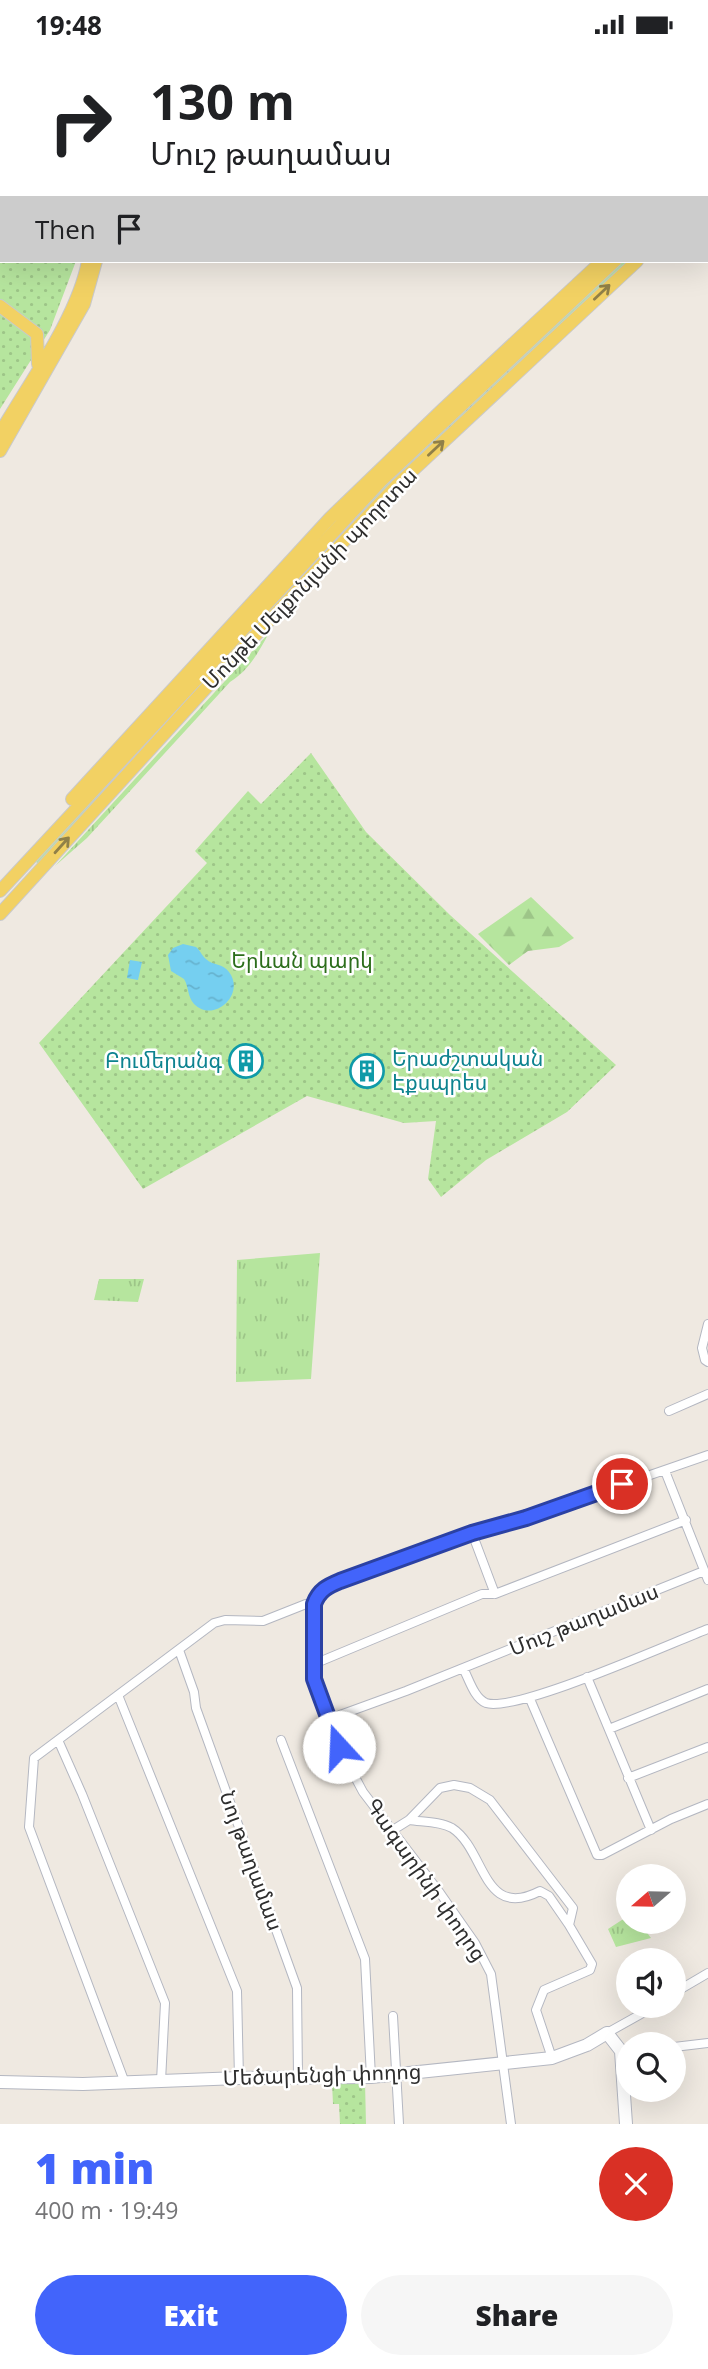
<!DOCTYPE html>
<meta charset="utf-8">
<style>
body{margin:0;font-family:"Open Sans","Noto Sans Armenian",sans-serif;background:#f6f6f6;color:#202124;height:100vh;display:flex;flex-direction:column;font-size:26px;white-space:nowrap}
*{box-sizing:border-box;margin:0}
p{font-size:23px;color:#757577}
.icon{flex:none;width:38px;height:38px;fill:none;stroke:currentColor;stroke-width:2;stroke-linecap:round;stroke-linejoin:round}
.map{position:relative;height:2075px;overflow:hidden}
.side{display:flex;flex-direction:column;background:#fff;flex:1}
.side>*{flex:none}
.banner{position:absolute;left:0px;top:0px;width:709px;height:214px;box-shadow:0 7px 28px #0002;background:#fff;color:#202124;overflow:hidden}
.needle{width:46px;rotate:250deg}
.controls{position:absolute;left:616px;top:1815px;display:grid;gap:14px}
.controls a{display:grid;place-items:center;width:70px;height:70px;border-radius:50%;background:#fff;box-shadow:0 7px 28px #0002;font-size:35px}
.pin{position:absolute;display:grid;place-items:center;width:60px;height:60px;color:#fff;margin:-30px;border:4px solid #fff;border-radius:50%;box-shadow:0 2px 7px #0007}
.me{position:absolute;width:77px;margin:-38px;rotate:340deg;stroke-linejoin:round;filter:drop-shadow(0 0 5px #0008)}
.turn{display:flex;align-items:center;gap:24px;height:147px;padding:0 35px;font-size:32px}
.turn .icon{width:91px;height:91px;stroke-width:2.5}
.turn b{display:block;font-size:49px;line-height:60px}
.then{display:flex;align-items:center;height:66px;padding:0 35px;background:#0003;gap:14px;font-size:26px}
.round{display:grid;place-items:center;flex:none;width:74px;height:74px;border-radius:37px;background:#f6f6f6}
.overview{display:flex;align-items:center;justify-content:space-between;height:119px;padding:0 35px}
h1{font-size:42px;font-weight:800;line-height:52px;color:#4264fb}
.primary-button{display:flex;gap:14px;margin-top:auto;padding:14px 35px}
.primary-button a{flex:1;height:80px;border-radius:42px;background:#4264fb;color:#fff;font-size:28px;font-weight:800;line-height:80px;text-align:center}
.primary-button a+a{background:#f6f6f6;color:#202124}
.status{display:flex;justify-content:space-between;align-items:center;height:49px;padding:0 35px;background:#fff;direction:ltr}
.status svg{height:19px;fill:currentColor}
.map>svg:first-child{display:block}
</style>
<div class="status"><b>19:48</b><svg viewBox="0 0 49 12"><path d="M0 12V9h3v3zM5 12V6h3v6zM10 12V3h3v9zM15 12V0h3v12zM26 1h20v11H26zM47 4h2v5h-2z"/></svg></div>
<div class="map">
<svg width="708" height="2075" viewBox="0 0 708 2075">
<defs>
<pattern id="grass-tufts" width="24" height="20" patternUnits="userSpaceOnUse" patternTransform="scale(1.75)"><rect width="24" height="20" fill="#b6e59e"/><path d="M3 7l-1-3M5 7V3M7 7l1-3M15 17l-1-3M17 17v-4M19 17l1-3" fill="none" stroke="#9dc588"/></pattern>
<pattern id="forest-firs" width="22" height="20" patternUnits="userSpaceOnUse" patternTransform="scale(1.75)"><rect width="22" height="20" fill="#b6e59e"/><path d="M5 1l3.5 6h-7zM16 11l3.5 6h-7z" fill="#9dc588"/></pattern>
<pattern id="park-dots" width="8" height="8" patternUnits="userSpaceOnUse" patternTransform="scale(1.75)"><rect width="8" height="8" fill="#b6e59e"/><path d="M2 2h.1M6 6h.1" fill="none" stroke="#9dc588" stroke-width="1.8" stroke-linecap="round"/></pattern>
<pattern id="water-ripples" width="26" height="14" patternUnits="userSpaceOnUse" patternTransform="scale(1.75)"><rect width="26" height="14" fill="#75cff0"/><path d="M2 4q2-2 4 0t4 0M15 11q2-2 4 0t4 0" fill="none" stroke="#66b2ce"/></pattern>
</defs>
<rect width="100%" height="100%" fill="#efe9e1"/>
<path fill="url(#grass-tufts)" d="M623 212H630L373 454 40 816 36 813 370 451Z
M269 584C258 604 249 621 230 633L87 789 55 817Z
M320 1204 311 1330 236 1333 237 1211Z
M99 1230H144L138 1253 94 1251Z
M628 1867V1872L639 1873 651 1889 616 1898 608 1880Z"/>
<path fill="url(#forest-firs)" d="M531 848 574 889 559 898 528 902 509 916 478 885Z"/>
<path fill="url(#park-dots)" d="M0 110 2 112V212H76L50 281 0 360Z
M311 704 366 783 450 866 616 1016 567 1063 486 1111 441 1148 428 1130 436 1072 404 1074 307 1047 143 1140 39 994 207 814 195 802 248 742 261 755Z
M365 2033 366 2075H340L339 2055H333L332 2034Z"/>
<path fill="url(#water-ripples)" d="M183 895 196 898C200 901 202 907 206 910 213 917 223 914 229 923 246 945 214 975 194 955 187 947 189 938 184 930L171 922 168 906 173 899Z
M130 911 142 913 138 931 127 929Z"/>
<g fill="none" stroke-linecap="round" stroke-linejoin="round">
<g stroke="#b4b7c1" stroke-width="10">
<path id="street" d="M708 1275 702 1299 705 1311 708 1313
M669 1362 708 1345
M665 1422 708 1531
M472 1484 495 1545
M179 1601 194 1643 196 1659 297 1939 298 2027
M314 1615 482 1545H495L686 1471
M463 1619C469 1630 474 1649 486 1654 516 1664 671 1594 708 1580
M587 1628 651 1781
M118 1646 237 1942 239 2029
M530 1650 597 1806H602L671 1770 708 1755
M329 1670 406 1642 704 1522
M609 1680 708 1640
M58 1691 82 1745 165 1954 161 2032
M281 1691 365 1910 371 2028
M628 1729 708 1698
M409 1771C422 1773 440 1772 452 1779 486 1801 482 1872 540 1842L549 1847 569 1876
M393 1781 409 1771 440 1739 454 1736 470 1739 490 1751 573 1859 569 1876 592 1915 590 1921 544 1941 536 1961 552 2009
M674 1944 708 1924
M393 1967 399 2075
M607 1984 657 1956
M674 1998 708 1994
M125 2034 29 1778 34 1709 214 1574 225 1571 263 1572 306 1555H314
M511 2075 491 1925 475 1894 440 1844 363 1743 339 1698 314 1630V1555C319 1541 328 1537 340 1532L472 1484 526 1469 708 1406"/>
</g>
<g stroke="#b4b7c1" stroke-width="14">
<path id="secondary" d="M0 2033 83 2035 239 2029 371 2028 552 2009 587 1996 607 1984 621 2002 626 2075"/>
</g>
<g stroke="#c9c9c9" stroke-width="14">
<path id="primary" d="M11 0 12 2
M21 0 22 2
M66 0 68 2
M0 2 2 5
M707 114 708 113
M707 125 708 124
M707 147 708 146
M0 181H2
M0 257 37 285 38 315
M0 384C29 334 78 267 88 212
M0 402 84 255 96 212
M72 750 330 469 442 361 602 212
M0 842 381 432 615 212
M0 865 216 628 396 437 637 212"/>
</g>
<use href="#street" stroke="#fff" stroke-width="8"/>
<use href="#secondary" stroke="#fff" stroke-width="12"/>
<use href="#primary" stroke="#f2d163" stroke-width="12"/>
</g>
<defs><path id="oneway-shaft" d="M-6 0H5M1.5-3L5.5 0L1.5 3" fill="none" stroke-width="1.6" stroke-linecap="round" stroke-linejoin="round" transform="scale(1.75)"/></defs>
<g stroke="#908048">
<use href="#oneway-shaft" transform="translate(602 243) rotate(-43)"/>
<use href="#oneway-shaft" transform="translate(436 399) rotate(-43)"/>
<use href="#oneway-shaft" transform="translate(62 796) rotate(-48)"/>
</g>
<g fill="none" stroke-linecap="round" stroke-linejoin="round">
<g stroke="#2b41a3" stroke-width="18">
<path id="route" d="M339 1698 314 1630V1555C319 1541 328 1537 340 1532L472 1484 526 1469 622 1435"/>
</g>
<use href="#route" stroke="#4264fb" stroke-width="12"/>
</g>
<defs>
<g id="building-ring" transform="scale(1.75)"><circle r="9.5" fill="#fff" stroke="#0f9aa8" stroke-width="1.5"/><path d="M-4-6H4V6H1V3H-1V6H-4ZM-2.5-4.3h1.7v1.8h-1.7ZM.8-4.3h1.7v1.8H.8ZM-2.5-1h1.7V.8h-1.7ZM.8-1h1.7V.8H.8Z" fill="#0f9aa8"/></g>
</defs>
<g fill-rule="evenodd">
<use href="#building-ring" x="246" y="1012"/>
<use href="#building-ring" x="367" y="1022"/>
</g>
<g text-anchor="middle" stroke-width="5" stroke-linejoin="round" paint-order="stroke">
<g font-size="21" fill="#2e2e2e" stroke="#fff">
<text transform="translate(310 530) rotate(-46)" y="7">Մոնթե Մելքոնյանի պողոտա</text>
<text transform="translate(584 1571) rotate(-22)" y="7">Մուշ թաղամաս</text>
<text transform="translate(251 1812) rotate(70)" y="7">Նոյ թաղամաս</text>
<text transform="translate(426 1831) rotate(55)" y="7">Գագարինի փողոց</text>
<text transform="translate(322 2026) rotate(-2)" y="7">Մեծարենցի փողոց</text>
</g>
<g font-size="21" fill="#2c6e1b" stroke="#fff">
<text x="302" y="919">Երևան պարկ</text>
</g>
<g font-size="21" fill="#0d838f" stroke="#fff" text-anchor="start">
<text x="392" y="1017">Երաժշտական<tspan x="392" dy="24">Էքսպրես</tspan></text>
<text x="222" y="1019" text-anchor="end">Բումերանգ</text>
</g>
</g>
</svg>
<div class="controls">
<a><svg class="needle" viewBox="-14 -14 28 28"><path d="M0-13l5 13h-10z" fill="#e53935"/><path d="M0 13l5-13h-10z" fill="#757577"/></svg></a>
<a><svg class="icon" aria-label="sound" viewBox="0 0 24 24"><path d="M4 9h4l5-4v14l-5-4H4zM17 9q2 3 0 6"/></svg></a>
<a><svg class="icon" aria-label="search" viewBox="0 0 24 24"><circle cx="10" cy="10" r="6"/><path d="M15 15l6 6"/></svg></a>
</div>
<div class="pin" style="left:622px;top:1435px;background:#d93025"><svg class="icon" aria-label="arrive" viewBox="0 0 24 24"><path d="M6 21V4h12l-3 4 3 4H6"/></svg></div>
<svg class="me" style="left:339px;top:1698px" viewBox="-20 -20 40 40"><circle r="19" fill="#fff"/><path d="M0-13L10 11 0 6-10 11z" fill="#4264fb"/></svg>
<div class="banner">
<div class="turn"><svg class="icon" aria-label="right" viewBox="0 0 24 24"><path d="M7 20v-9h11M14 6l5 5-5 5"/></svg><div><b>130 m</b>Մուշ թաղամաս</div></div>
<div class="then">Then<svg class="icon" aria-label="arrive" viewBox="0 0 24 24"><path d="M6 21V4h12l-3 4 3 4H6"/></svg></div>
</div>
</div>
<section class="side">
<div class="overview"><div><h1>1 min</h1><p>400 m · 19:49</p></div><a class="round" style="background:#d93025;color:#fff"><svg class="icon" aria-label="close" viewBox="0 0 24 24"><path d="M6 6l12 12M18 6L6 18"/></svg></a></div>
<div class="primary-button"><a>Exit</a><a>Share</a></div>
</section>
